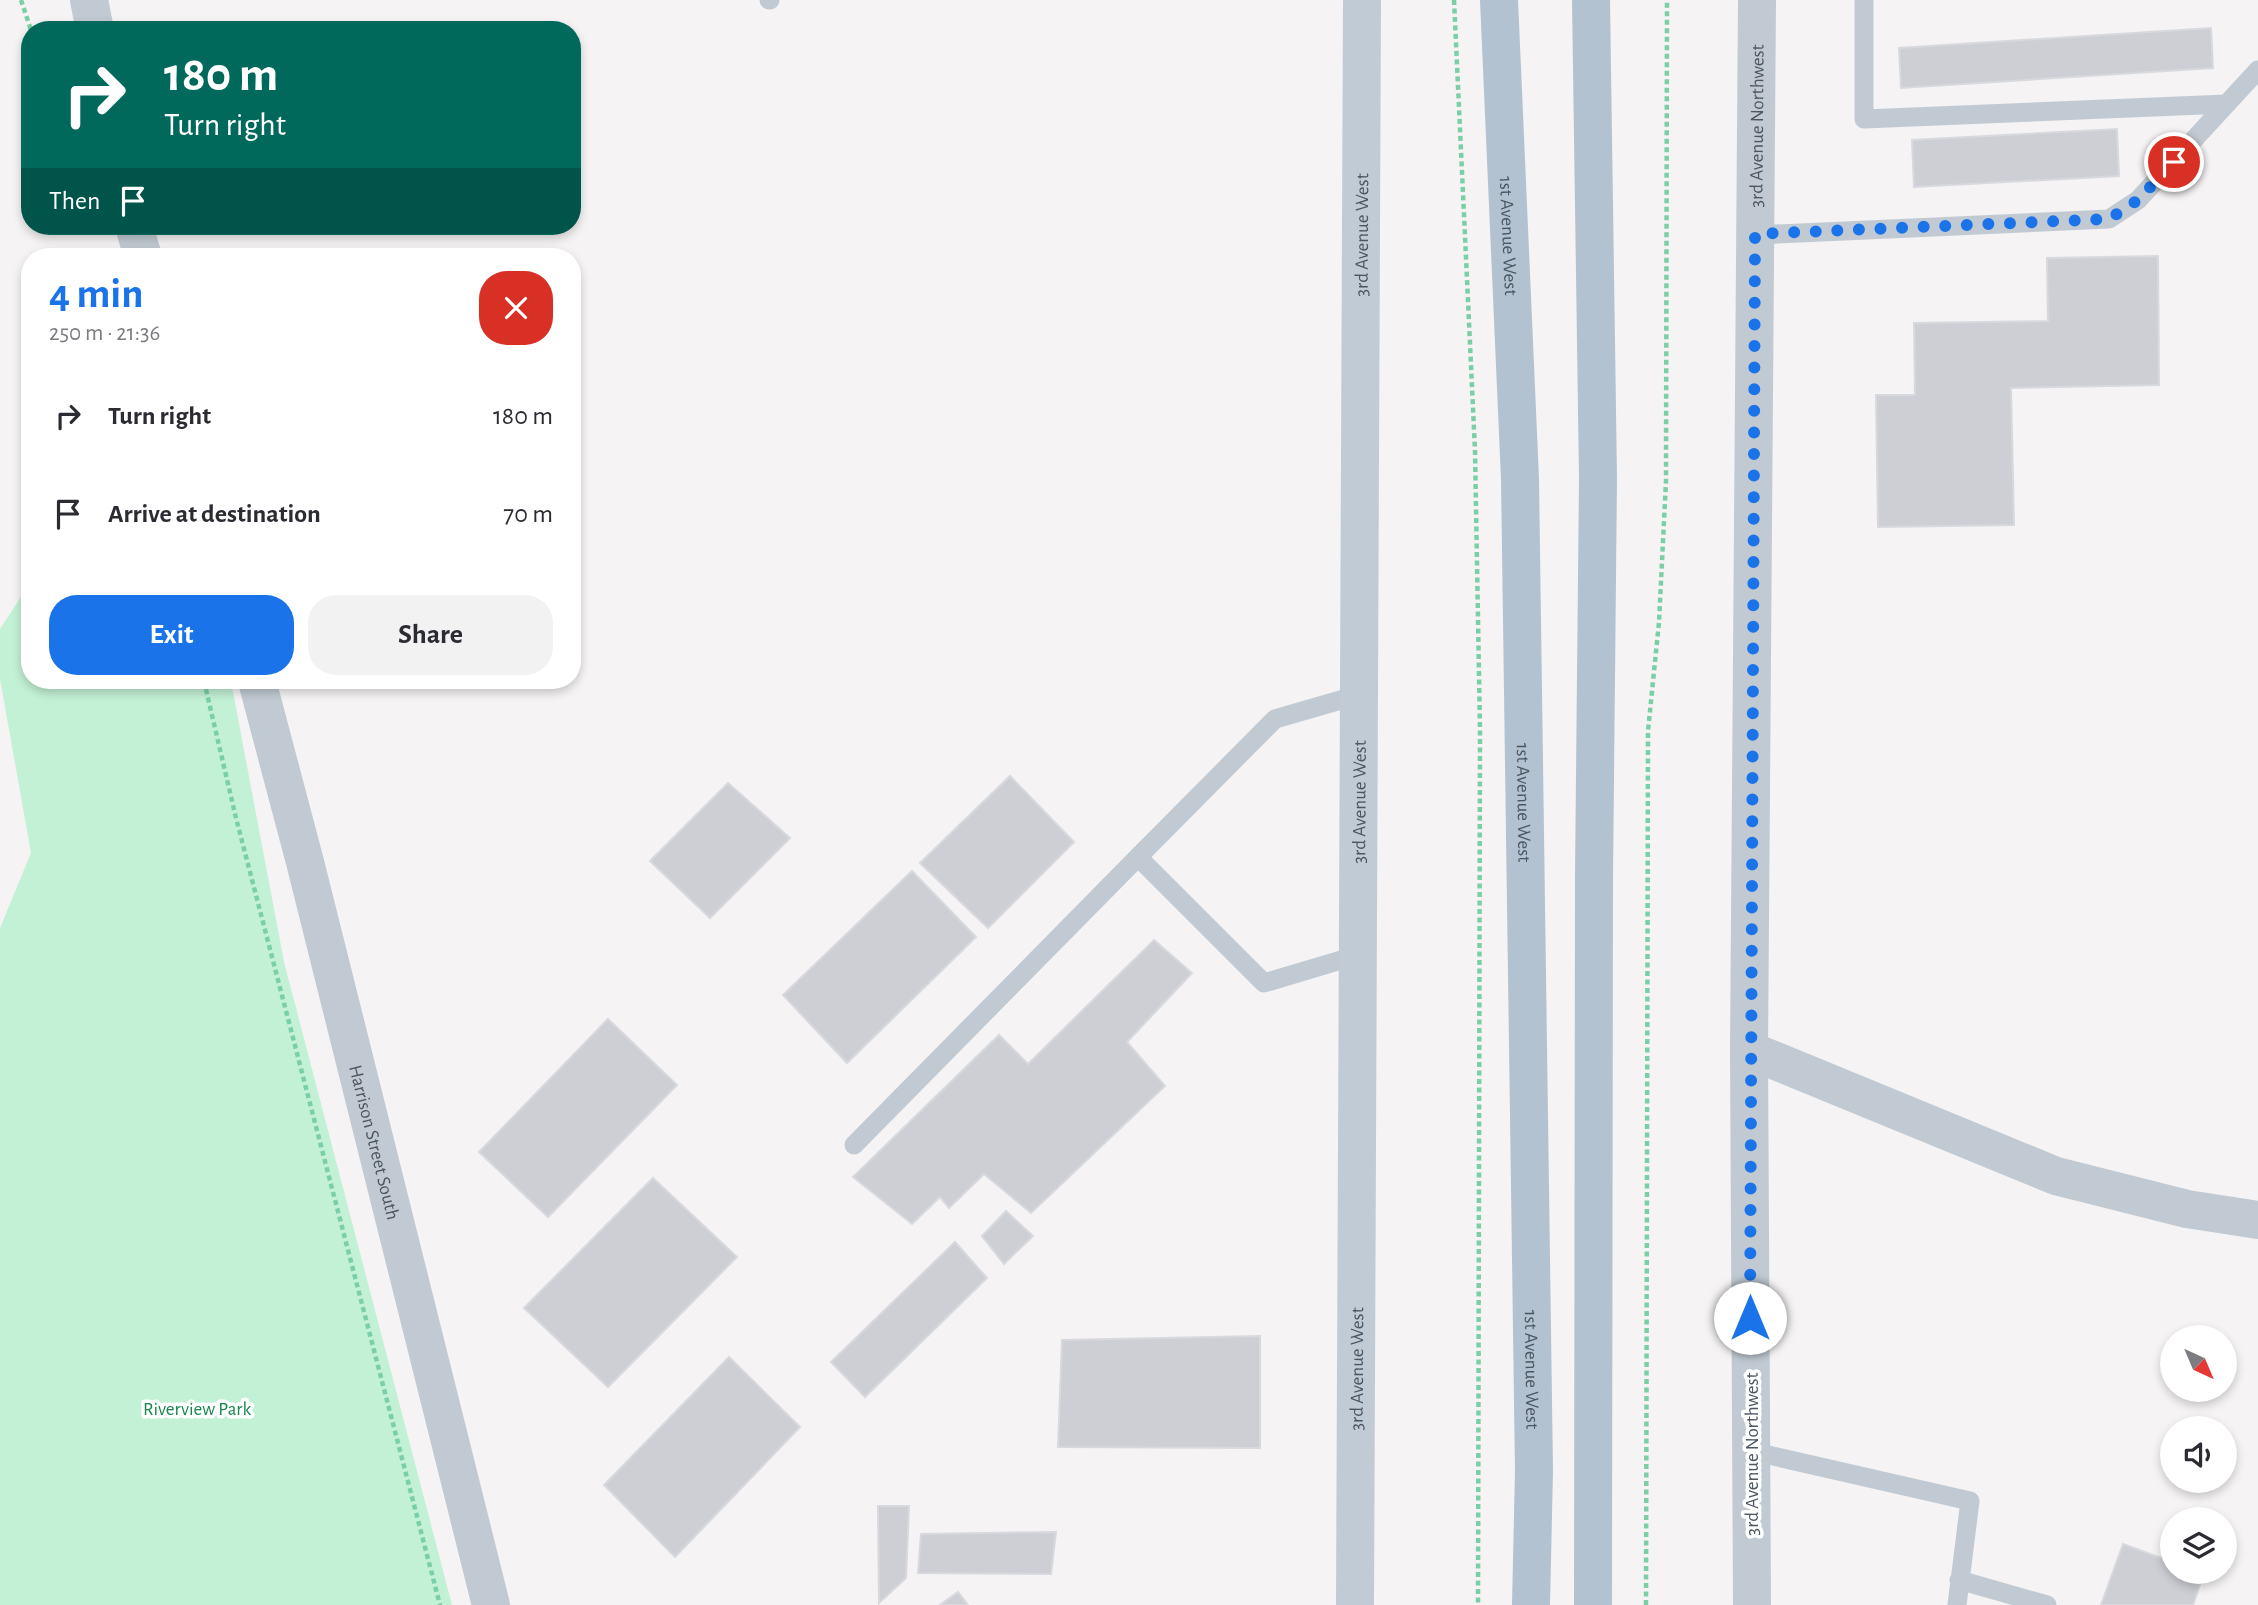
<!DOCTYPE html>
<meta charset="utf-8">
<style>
body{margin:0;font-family:"Alegreya Sans",sans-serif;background:#f2f2f3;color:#2b2b33;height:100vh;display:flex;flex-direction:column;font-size:26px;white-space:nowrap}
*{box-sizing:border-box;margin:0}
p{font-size:23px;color:#7c7c81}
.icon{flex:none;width:38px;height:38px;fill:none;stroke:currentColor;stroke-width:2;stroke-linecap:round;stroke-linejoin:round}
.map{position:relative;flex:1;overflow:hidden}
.details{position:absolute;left:21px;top:248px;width:560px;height:441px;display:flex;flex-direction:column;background:#fff;border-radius:28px;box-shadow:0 4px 10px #0003}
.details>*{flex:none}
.guide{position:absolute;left:21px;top:21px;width:560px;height:214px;border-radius:28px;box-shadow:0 4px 10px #0003;background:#00695c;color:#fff;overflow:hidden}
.needle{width:46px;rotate:136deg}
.controls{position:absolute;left:2160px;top:1325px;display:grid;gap:14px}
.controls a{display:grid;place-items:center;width:77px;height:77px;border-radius:50%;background:#fff;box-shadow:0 4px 10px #0003;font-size:35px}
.pin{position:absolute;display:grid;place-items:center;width:60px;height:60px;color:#fff;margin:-30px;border:4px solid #fff;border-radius:50%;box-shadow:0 2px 7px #0007}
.me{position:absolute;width:77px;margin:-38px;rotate:0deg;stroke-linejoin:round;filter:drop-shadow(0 0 5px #0008)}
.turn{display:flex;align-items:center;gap:24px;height:147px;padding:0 28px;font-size:32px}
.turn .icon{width:91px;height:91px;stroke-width:2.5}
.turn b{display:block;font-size:49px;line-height:60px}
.then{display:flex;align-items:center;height:66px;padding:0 28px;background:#0003;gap:14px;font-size:26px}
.round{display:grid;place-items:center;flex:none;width:74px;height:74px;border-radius:28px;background:#f2f2f3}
.headline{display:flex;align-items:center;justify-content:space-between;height:119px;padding:0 28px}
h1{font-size:42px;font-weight:700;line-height:52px;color:#1a73e8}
.button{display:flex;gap:14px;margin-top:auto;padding:14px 28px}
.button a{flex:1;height:80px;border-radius:28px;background:#1a73e8;color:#fff;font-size:28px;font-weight:700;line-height:80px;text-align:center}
.button a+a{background:#f2f2f3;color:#2b2b33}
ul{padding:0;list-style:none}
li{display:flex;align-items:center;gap:21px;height:98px;padding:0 28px}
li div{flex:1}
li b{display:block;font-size:26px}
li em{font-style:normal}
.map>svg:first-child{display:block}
</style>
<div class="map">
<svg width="2258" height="1605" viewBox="0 0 2258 1605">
<rect width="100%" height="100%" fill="#f5f3f3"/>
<path fill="#c3f1d5" d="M30 583V681H231L284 962 452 1605H0V928L31 853 0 679V629Z"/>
<path fill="#cdcfd5" stroke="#d7d9de" stroke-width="2" d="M2211 28 2213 68 1901 88 1899 48Z
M2117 129 2119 176 1914 187 1912 140Z
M2158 256 2159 385 2011 388 2014 525 1878 527 1876 395H1915L1914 323 2048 321 2047 258Z
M1010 776 1074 842 988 928 920 863Z
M728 783 790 838 710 918 650 861Z
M912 871 976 937 847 1063 783 995Z
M1154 940 1192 973 1127 1042 1165 1086 1031 1213 984 1174 949 1208 940 1197 912 1224 853 1177 999 1035 1028 1064Z
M608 1019 677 1085 548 1217 479 1152Z
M653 1178 737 1257 608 1387 524 1308Z
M1006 1211 1033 1236 1004 1264 982 1236Z
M955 1242 987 1278 865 1397 831 1362Z
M1260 1336V1448L1058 1447 1062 1340Z
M729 1357 800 1427 675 1557 604 1485Z
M878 1506H909L906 1578 879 1603Z
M1056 1532 1051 1574 918 1573 921 1534Z
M2123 1544 2172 1562V1572L2204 1573 2193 1605H2101Z
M958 1592 968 1605H940Z"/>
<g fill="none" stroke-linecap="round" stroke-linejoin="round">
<path stroke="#7ad0a6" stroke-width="4.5" stroke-dasharray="5 3.5" stroke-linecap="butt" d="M21 0 31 30
M1454 0 1475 451 1480 730 1478 1605
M204 681 236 818 440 1605
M1646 1605 1648 731 1659 622 1666 481 1667 0"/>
<path stroke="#c1cad2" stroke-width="19" d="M769 0H770
M1864 0V119L2227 104
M1755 235 2109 219 2138 200 2258 70
M1358 955 1264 983 1138 857 1275 719 1358 695
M854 1145 1138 857
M1751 1451 1970 1501 1957 1605
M1959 1580 2047 1605"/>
<g stroke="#c1cad2" stroke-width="38">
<path d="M89 0 95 30"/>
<path d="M134 226 143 257"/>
<path id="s1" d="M257 681 305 862 491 1605"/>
<path d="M1749 1050 2056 1176 2187 1209 2258 1220"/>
<path id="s2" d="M1752 1605 1749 1050 1757 0"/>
</g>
<path stroke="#c1cbd6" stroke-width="38" id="s3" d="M1355 1605 1362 0"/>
<g stroke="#b3c2d1" stroke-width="38">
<path id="s4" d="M1499 0 1520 479 1534 1471 1531 1605"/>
<path d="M1591 0 1598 478 1594 877 1593 1605"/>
</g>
</g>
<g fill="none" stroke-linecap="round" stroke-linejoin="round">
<path stroke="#1a73e8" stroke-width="12" stroke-dasharray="0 21.6" d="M1750 1318 1755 234 2109 219 2138 200 2174 162"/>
</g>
<g text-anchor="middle" stroke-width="7" stroke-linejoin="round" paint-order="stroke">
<g font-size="19" fill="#4a5661" stroke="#fff">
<text dy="7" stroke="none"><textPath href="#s2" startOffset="1479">3rd Avenue Northwest</textPath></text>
<text dy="7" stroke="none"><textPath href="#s3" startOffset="1370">3rd Avenue West</textPath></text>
<text dy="7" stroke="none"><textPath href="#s4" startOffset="236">1st Avenue West</textPath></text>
<text dy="7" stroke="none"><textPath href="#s4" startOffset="803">1st Avenue West</textPath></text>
<text dy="7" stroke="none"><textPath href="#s3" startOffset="803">3rd Avenue West</textPath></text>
<text dy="7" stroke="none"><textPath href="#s1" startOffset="476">Harrison Street South</textPath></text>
<text dy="7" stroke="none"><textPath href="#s3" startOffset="236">3rd Avenue West</textPath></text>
<text dy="7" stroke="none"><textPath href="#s4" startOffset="1370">1st Avenue West</textPath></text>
<text transform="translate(1751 1454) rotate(-90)" y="7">3rd Avenue Northwest</text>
</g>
<g font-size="19" fill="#17864f" stroke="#fff">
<text x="197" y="1415">Riverview Park</text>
</g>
</g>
</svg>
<div class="controls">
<a><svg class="needle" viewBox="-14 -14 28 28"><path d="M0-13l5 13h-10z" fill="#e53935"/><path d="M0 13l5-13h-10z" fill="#7c7c81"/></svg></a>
<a><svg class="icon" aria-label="sound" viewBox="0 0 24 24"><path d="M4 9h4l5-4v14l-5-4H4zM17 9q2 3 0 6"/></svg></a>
<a><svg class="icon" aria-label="layers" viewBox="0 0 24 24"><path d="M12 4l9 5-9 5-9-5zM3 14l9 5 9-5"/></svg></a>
</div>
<div class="pin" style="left:2174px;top:162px;background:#d93025"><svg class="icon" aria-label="arrive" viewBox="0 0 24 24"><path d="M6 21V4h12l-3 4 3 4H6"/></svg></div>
<svg class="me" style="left:1750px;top:1318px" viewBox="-20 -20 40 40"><circle r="19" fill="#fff"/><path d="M0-13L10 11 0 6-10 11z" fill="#1a73e8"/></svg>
<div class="guide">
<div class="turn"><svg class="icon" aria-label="right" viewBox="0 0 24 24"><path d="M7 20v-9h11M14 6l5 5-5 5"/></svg><div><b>180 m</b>Turn right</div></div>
<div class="then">Then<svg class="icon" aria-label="arrive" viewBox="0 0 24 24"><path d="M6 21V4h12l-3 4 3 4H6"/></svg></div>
</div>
<section class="details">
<div class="headline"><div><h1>4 min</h1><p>250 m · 21:36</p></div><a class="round" style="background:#d93025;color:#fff"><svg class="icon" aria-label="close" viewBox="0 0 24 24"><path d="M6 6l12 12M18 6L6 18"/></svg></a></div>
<ul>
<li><svg class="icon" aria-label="right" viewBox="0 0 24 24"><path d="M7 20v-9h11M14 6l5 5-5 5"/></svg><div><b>Turn right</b></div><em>180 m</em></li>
<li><svg class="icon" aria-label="arrive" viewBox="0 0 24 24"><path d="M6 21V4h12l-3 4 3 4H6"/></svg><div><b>Arrive at destination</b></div><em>70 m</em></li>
</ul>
<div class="button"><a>Exit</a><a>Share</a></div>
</section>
</div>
